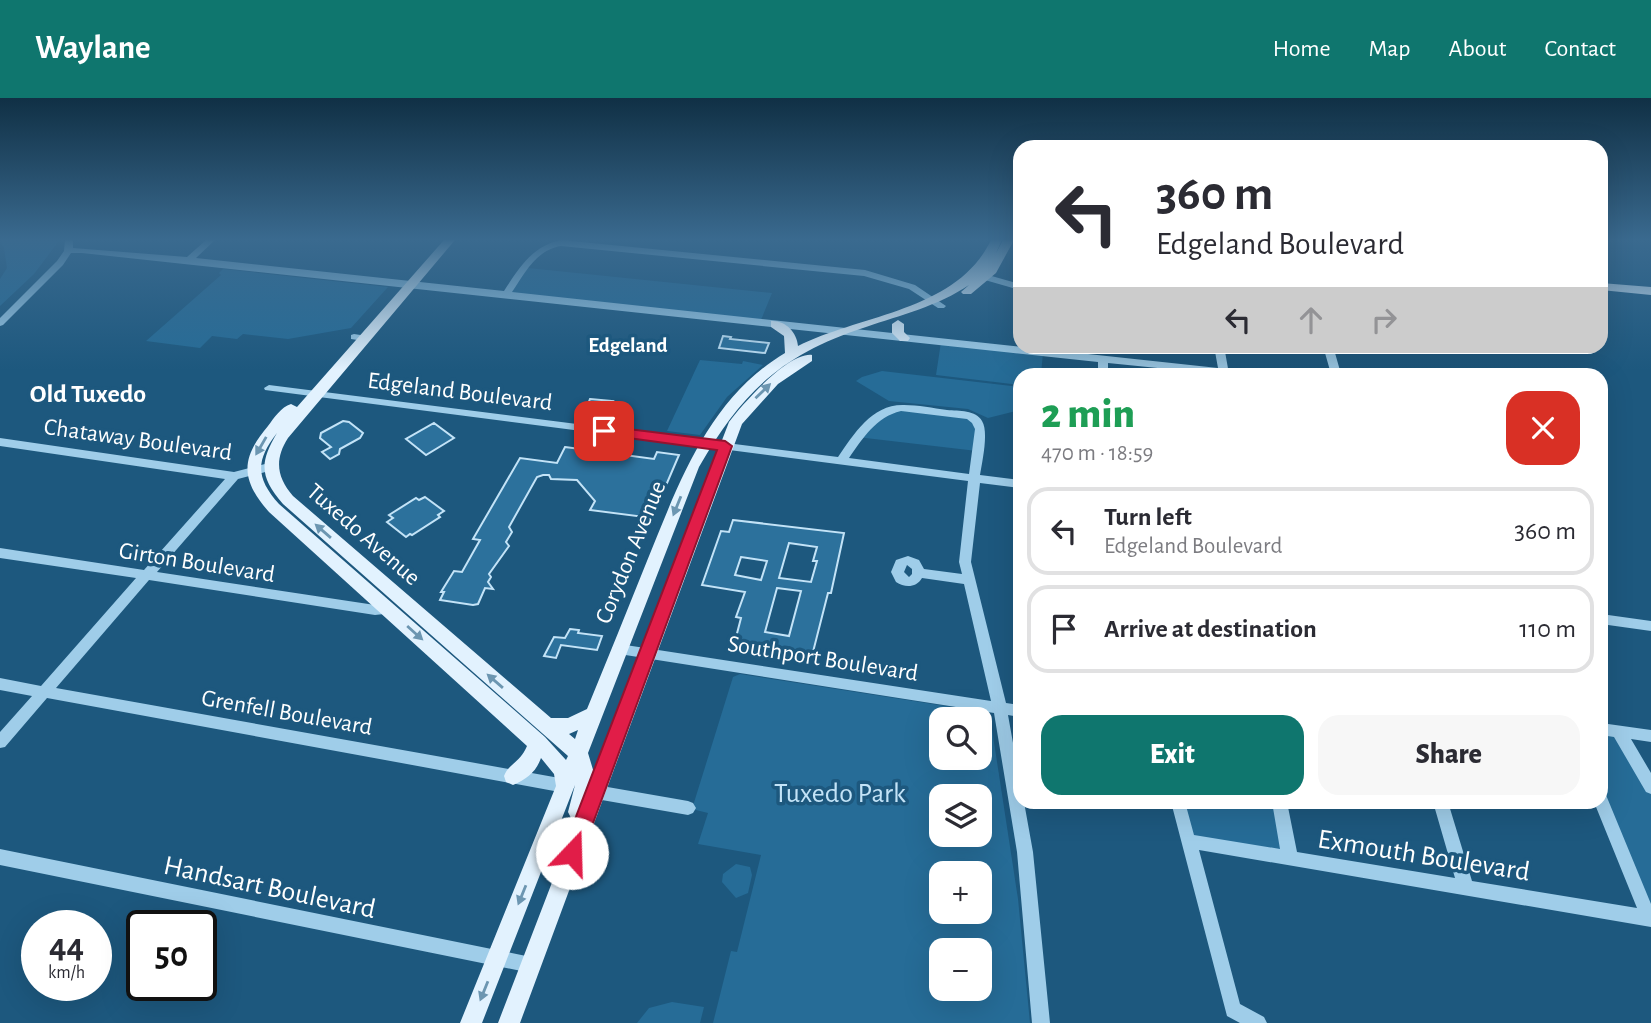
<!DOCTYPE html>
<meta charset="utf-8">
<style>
body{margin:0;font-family:"Alegreya Sans",sans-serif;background:#f7f7f7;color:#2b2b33;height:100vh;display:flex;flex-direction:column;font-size:26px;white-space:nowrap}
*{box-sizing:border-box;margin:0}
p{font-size:23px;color:#7c7c81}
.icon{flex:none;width:38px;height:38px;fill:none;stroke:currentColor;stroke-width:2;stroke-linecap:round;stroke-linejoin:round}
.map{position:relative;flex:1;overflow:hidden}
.side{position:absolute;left:1013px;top:270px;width:595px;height:441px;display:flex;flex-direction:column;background:#fff;border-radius:21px;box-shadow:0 7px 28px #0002}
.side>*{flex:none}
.banner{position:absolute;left:1013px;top:42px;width:595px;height:214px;border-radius:21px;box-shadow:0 7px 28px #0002;background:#fff;color:#2b2b33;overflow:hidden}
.fabs{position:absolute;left:929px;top:609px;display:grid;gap:14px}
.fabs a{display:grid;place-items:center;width:63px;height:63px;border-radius:14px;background:#fff;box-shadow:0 7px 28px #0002;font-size:35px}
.speed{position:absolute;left:21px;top:812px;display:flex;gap:14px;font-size:35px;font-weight:700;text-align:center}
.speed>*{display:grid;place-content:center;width:91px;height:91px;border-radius:50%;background:#fff;box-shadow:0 7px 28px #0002;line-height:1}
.speed small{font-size:18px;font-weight:400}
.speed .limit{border:4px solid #111;border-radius:10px;background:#fff;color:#111}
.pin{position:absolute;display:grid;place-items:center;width:60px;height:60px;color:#fff;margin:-30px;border-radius:14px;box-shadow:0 4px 10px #0006}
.me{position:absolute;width:77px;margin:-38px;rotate:21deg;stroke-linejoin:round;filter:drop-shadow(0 0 5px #0008)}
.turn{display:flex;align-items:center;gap:24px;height:147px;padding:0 28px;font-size:32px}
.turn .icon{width:91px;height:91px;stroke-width:2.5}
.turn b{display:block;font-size:49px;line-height:60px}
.lanes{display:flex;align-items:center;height:66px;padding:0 28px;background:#0003;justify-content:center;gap:35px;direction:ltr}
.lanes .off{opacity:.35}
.round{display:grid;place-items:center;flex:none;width:74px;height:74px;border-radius:21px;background:#f7f7f7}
.headline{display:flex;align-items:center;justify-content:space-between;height:119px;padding:0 28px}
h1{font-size:42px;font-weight:800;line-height:52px;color:#1e9e55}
.primary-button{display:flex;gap:14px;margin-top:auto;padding:14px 28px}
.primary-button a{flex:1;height:80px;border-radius:21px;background:#0f766e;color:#fff;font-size:28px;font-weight:800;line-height:80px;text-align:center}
.primary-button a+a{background:#f7f7f7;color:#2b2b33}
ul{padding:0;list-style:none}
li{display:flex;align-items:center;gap:21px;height:88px;margin:0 14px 10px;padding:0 14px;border:4px solid #e1e1e2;border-radius:21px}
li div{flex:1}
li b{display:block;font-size:26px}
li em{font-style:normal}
header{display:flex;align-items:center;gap:42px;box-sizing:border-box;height:98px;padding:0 35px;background:#0f766e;color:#fff}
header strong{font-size:33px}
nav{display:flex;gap:38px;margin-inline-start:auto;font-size:24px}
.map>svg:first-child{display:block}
</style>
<header>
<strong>Waylane</strong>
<nav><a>Home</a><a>Map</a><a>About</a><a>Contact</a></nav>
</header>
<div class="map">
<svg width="1651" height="925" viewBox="0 0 1651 925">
<rect width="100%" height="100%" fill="#1d587e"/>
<path fill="#266c97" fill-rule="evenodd" d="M0 142 59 143 34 176 0 208V181L7 170 4 150Z
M528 170 772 195 761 222 510 195Z
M223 171 388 189 351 230 288 241 243 236 237 241 212 238 200 250 146 243 221 177 219 175Z
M941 244 1043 255 1041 276H1020V287L936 277Z
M700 262 742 266 743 263 763 267 727 299 700 337 667 333Z
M882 273 1020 289V312L988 320 968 311 889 303 856 283 862 279Z
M889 312 970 318 977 323V353L857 339Z
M740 576 984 614 990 618 1018 801 1030 925H713L731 853 737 854 761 757 698 746 708 715 692 711 733 579ZM942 621H980V660H942ZM942 698H980V737H942ZM942 775H980V814H942ZM942 852H980V891H942Z
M1601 631 1618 633 1651 689V821L1601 702Z
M1178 704H1280L1290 761 1188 743Z
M736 766 750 769 752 777 748 795 736 800 722 784 723 776Z
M672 904 704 909 700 925H637L649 910Z"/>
<path fill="#2c719c" stroke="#c3e3f7" stroke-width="2" fill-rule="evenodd" d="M723 238 731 239 730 241 769 245 765 255 719 250Z
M590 301 613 303 605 318 584 316Z
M343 323 349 324 363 335 360 340 340 351 339 356 330 361 322 354 331 349 320 340 321 335Z
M434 325 454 340 426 357 406 341Z
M565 349 654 361 657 354 679 357 652 420 590 412 595 403 577 382 551 381 549 377H543L537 379 509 429 512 434 506 444 509 448 489 476 491 479 488 484 493 491 485 490 478 506 473 507 440 502 444 494H441L454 473 462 474 480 442 473 441 520 360 557 365Z
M425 399 444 413 438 417 440 419 412 437 410 436 406 439 387 424 393 420 389 417 416 400 419 402Z
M733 422 844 435 831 495H828L812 558 734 547 741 520 736 519 745 494 702 487 721 433 729 434ZM789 445 817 449 813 463H817L811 484 779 480ZM741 459 767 463 761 482 735 477ZM777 490 801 493 789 538 765 534Z
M570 531 579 532 578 535 602 538 597 552 561 547 556 560 544 558 554 539 565 540Z"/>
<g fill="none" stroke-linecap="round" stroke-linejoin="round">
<path fill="#9fcde9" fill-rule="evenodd" d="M65 142H73V150L187 159 206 142H215L196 160 504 193C519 170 532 148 561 142L865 172 915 187 946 208 944 210H938L909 191 864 178 561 148C536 152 525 175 512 194L1218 270 1214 248H1224L1229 276H1217L1108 265V276H1098V264L82 155H71L63 167 3 227 0 228V220L57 163 64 153Z
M974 173 1020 186V192L971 178V174Z
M354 236 367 238 369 240 364 243 351 241V237Z
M1323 248H1333L1341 276H1331Z
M269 287 838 359C854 336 872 306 904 307 918 307 933 310 947 312 959 313 976 312 982 323 989 334 982 364 980 377L1020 382V390L980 385 971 464 1006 605 1020 607V619L1008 617 1020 684V704H1024L1033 754 1050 925H1032L1017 754 994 615 619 556 614 555 612 551 614 547 619 546 991 603 964 486 922 480C916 490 905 490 896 484L891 474 896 462 908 458 919 462 924 471 962 476 959 464 968 383 265 292 264 290ZM901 313 967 321 972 325 975 331 969 376 849 360C863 340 876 319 901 313ZM907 467 912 471V476L909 479 904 474Z
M0 340 234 374 269 365 273 366 275 369 273 372 238 381 157 474 375 507H393L394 511 393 515 375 517 149 482 56 590 565 681 570 683 572 688 570 693 565 695 47 600 5 649 0 650V634L32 598 0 592V580L41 588 136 480 0 460V450L144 472 225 381 0 348Z
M1601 516 1651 523V533L1601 526Z
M1601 625 1651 632V644L1631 641 1651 675V696L1646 694 1614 639 1601 637Z
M596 687 688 703 693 705 696 710 693 715 688 717 596 701 591 699 589 694 591 689Z
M1601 695 1606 697 1651 806V829L1199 752 1240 906 1264 919 1267 925H1240L1227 918 1171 704H1185L1194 737 1280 751 1272 704H1287L1297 754 1455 780 1433 704H1448L1472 783 1637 810 1594 704H1601Z
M0 751 531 859 537 861 539 867 537 873 531 875 0 767Z"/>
<path fill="#e2f2fe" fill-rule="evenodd" d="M444 142H455L288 340C274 362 277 379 293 398L551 620H568L587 611C607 562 627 513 647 463 679 385 708 301 785 255L784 238 771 229V223C785 222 797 234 798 248 862 216 957 213 991 142H1002L996 155 1003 142H1014L996 175 971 196H963L961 194 969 187C938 208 901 217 866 229 782 256 742 294 699 369L588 655 594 675 729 324C743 305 789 254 812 257V263L778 286 742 326 520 925H498L576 722 571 720 568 714 575 687 482 925H460L556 688 554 676 541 660C536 674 527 681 513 687L506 684 504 678C509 665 520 665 527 648L269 414C241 382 240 361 268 328 274 320 281 309 291 306L297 309ZM277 335C259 365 260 379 283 406L568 658 566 662 545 639 279 406C256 380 255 363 277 335ZM578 632 575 641 569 636Z
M1601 185 1651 189V197L1601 192Z
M898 222 904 226V234L910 240 908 243H900L892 235V226Z"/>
</g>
<defs><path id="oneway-solid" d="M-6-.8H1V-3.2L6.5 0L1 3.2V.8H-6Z" transform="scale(1.75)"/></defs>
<g fill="#6c96b1">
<use href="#oneway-solid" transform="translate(763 293) rotate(-44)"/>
<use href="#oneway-solid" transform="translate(261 348) rotate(120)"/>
<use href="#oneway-solid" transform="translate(677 408) rotate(112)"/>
<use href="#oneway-solid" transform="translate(323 433) rotate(-139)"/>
<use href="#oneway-solid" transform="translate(415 535) rotate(42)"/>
<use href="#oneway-solid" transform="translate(495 583) rotate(-139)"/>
<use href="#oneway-solid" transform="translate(522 797) rotate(112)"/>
<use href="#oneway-solid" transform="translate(484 893) rotate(112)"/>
</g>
<linearGradient id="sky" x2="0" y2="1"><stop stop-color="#103045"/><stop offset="0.52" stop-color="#3a6a8f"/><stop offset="1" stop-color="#3a6a8f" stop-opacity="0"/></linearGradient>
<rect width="1651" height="272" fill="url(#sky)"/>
<path fill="#e11d48" stroke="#92132f" stroke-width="2" d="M604 328 725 343 732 348 582 755 579 762 572 765 565 762 562 755 717 352 599 336 597 333Z"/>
<g text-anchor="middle" stroke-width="7" stroke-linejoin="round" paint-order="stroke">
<g font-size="21" font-weight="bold" fill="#fff" stroke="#1d587e">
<text x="628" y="254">Edgeland</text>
</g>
<g font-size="24" fill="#fff" stroke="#1d587e">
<text transform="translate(460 293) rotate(7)" y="8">Edgeland Boulevard</text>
<text transform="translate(138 341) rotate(8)" y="8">Chataway Boulevard</text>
<text transform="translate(364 436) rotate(41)" y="8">Tuxedo Avenue</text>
<text transform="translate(630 454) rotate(-68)" y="8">Corydon Avenue</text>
<text transform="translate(197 464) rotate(9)" y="8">Girton Boulevard</text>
<text transform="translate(823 560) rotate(9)" y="8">Southport Boulevard</text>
<text transform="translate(287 614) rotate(10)" y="8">Grenfell Boulevard</text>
</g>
<g font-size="26" font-weight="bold" fill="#fff" stroke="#1d587e">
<text x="88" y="304">Old Tuxedo</text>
</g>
<g font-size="28" fill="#c3e3f7" stroke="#1d587e">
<text x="840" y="704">Tuxedo Park</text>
</g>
<g font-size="28" fill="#fff" stroke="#1d587e">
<text transform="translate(1424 756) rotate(9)" y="10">Exmouth Boulevard</text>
<text transform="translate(270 788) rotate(12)" y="10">Handsart Boulevard</text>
</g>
</g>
</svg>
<div class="fabs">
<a><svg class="icon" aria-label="search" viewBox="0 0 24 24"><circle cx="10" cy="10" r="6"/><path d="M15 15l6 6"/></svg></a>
<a><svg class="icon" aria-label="layers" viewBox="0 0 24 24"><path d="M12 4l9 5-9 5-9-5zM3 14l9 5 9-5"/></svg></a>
<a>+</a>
<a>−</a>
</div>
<div class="speed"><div>44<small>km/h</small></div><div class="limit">50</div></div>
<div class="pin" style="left:604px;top:333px;background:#d93025"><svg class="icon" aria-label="arrive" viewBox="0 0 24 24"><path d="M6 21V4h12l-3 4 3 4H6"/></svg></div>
<svg class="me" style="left:572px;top:755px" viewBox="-20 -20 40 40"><circle r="19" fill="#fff"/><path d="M0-13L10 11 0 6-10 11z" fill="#e11d48"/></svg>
<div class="banner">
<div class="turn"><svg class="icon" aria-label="left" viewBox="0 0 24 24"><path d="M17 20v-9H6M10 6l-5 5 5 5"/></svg><div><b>360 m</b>Edgeland Boulevard</div></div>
<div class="lanes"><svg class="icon" aria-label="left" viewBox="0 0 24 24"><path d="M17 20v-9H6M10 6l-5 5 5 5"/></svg><svg class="icon off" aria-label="ahead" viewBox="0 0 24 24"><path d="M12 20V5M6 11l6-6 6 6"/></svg><svg class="icon off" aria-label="right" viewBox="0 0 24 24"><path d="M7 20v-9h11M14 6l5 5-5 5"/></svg></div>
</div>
<section class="side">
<div class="headline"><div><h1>2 min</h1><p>470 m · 18:59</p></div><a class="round" style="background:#d93025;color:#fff"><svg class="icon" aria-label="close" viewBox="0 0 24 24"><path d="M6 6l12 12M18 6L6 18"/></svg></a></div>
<ul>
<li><svg class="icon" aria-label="left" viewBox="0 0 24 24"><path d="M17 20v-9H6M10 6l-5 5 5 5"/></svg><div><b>Turn left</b><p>Edgeland Boulevard</p></div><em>360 m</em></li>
<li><svg class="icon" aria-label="arrive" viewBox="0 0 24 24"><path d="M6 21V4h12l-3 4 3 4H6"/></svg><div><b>Arrive at destination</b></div><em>110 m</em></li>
</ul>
<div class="primary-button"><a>Exit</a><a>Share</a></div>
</section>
</div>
